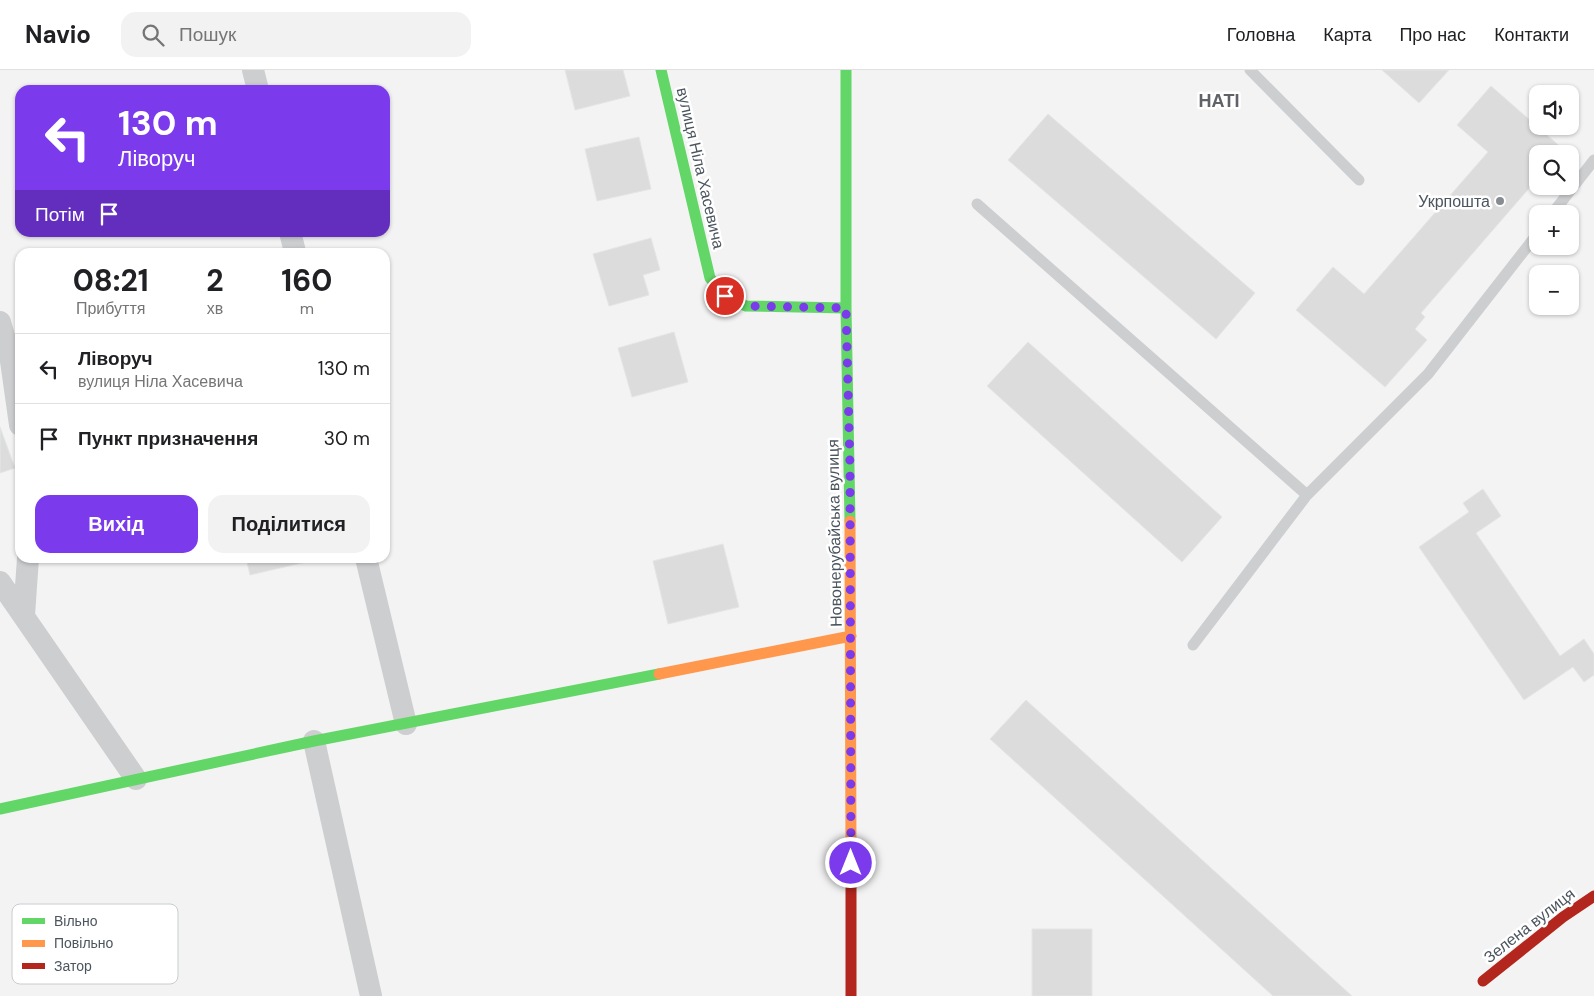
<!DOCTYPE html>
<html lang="uk">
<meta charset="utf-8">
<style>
body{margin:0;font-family:"DM Sans",sans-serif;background:#f2f2f2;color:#202124;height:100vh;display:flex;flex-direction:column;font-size:19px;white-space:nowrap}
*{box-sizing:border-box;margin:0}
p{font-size:16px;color:#757577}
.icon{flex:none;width:28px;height:28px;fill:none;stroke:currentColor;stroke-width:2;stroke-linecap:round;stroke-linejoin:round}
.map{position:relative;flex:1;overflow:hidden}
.panel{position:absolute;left:15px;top:178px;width:375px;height:315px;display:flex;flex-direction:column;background:#fff;border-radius:15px;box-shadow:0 1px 4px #0004}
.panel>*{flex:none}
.top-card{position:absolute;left:15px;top:15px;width:375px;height:152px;border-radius:15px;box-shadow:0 1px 4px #0004;background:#7c3aed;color:#fff;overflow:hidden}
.fabs{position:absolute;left:1529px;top:15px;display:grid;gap:10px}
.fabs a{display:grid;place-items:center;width:50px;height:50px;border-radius:10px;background:#fff;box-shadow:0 1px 4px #0004;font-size:25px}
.pin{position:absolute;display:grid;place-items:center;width:42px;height:42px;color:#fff;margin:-21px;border:2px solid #fff;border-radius:50%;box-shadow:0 1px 5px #0007}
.me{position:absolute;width:55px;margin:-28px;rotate:0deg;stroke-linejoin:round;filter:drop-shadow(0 0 4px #0008)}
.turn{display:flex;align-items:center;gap:18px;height:105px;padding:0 20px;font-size:22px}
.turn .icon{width:65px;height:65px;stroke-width:2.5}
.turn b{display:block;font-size:35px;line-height:42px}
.then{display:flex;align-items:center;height:48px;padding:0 20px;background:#0003;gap:10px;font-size:19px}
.eta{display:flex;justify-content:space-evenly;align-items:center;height:85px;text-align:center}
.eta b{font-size:30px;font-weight:700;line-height:35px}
.cta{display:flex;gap:10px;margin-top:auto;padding:10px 20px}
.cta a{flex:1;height:58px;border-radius:15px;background:#7c3aed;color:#fff;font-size:20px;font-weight:700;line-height:58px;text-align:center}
.cta a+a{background:#f2f2f2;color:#202124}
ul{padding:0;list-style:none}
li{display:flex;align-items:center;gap:15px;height:70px;padding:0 20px;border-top:1px solid #e0e0e0}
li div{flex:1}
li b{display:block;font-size:19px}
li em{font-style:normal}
header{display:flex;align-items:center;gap:30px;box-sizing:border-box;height:70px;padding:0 25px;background:#fff;border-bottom:1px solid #e0e0e0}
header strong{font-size:24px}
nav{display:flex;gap:28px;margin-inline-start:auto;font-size:18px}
.search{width:350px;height:45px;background:#f2f2f2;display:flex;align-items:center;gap:12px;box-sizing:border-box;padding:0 18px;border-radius:15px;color:#757577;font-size:19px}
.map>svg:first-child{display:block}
</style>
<header>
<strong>Navio</strong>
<div class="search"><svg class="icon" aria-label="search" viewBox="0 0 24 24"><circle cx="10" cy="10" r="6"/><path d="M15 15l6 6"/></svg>Пошук</div>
<nav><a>Головна</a><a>Карта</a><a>Про нас</a><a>Контакти</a></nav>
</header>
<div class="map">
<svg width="1594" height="926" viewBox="0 0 1594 926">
<rect width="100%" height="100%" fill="#f3f3f3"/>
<path fill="#dcdcdd" stroke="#e4e5e6" d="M565 0H623L630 26 575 40Z
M1382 0H1449L1419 33Z
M1491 16 1563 79 1559 84H1538V108L1421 243 1425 247 1415 259 1427 270 1385 317 1296 240 1333 197 1364 224 1488 82 1457 55Z
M1048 44 1255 223 1216 269 1008 90Z
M639 67 651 119 597 131 585 79Z
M651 168 660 200 643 205 649 225 609 236 593 184Z
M674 262 688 312 632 327 618 278Z
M1028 272 1222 447 1182 492 987 316Z
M0 357 15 398 0 403Z
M1483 419 1501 446 1476 463 1560 586 1584 569 1594 584V605L1584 612 1573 597 1524 630 1419 477 1469 442 1463 433Z
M723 474 739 537 668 554 653 491Z
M246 488H305L306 492 250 505Z
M1026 630 1352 926H1273L990 669Z
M1032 859H1092V926H1032Z"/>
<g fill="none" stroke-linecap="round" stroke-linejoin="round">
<path stroke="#cdced0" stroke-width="11" d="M1250 0 1359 110
M977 134 1307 425
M1552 144 1594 90
M1193 575 1307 425 1428 304 1538 163"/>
<path stroke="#cdced0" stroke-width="22" d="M253 0 258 20
M290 162 295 182
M0 252 11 291 20 355
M366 488 406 654
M0 512 136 709
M24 545 28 488
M314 671 371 926"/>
<path stroke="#63d668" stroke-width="11" d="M661 0 710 208 725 226 746 236 846 238
M846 0V238L850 451
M0 739 314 671 659 604"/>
<path stroke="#ff974d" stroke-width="11" d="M850 451 851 792
M659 604 851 566"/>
<path stroke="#b3261e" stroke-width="11" d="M851 792V926
M1483 911 1563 847 1594 826"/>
</g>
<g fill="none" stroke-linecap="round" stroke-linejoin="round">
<path stroke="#7c3aed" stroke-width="9" stroke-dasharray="0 16.2" d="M725 226 746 236 846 238 850 397 851 793"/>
</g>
<circle fill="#868c92" stroke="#fff" stroke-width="2" cx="1500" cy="131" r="5"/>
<g text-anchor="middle" stroke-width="5" stroke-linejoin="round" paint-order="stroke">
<g font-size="16" fill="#4b555e" stroke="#fff">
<text transform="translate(701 98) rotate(77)" y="6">вулиця Ніла Хасевича</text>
<text transform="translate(834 463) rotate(-91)" y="6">Новонерубайська вулиця</text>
<text transform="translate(1529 855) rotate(-38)" y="6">Зелена вулиця</text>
</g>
<g font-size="16" fill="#4b555e" stroke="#fff" text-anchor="end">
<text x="1490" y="137">Укрпошта</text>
</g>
<g font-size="18" font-weight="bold" fill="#5f6266" stroke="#fff">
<text x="1219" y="37">НАТІ</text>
</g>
</g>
<rect x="12" y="834" width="166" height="80" rx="8" fill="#fff" stroke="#c9cccf" stroke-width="1"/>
<rect x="22" y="848" width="23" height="6" fill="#63d668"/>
<rect x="22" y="870" width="23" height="7" fill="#ff974d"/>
<rect x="22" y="893" width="23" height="6" fill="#b3261e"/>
<g font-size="14" fill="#4b555e">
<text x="54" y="856">Вільно</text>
<text x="54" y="878">Повільно</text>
<text x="54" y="901">Затор</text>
</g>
</svg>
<div class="fabs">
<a><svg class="icon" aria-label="sound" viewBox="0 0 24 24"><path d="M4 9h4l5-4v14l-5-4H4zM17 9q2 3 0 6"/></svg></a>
<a><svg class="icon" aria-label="search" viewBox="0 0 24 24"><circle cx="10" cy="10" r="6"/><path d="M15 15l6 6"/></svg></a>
<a>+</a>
<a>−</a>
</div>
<div class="pin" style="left:725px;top:226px;background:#d93025"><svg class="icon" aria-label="arrive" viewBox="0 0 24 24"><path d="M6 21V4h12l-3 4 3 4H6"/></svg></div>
<svg class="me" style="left:851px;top:793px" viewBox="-20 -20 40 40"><circle r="17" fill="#7c3aed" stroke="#fff" stroke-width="3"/><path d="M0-11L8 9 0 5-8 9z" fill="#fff"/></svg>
<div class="top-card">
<div class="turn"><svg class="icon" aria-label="left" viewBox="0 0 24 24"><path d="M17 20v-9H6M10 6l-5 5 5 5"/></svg><div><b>130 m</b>Ліворуч</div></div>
<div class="then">Потім<svg class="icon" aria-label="arrive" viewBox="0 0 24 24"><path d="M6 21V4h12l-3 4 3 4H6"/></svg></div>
</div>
<section class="panel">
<div class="eta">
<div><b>08:21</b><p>Прибуття</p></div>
<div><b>2</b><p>хв</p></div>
<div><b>160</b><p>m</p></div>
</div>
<ul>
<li><svg class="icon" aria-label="left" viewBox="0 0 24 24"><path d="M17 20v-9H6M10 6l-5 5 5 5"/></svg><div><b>Ліворуч</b><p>вулиця Ніла Хасевича</p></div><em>130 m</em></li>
<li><svg class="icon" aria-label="arrive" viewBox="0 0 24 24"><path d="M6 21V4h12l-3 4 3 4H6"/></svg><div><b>Пункт призначення</b></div><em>30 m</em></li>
</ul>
<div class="cta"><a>Вихід</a><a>Поділитися</a></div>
</section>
</div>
